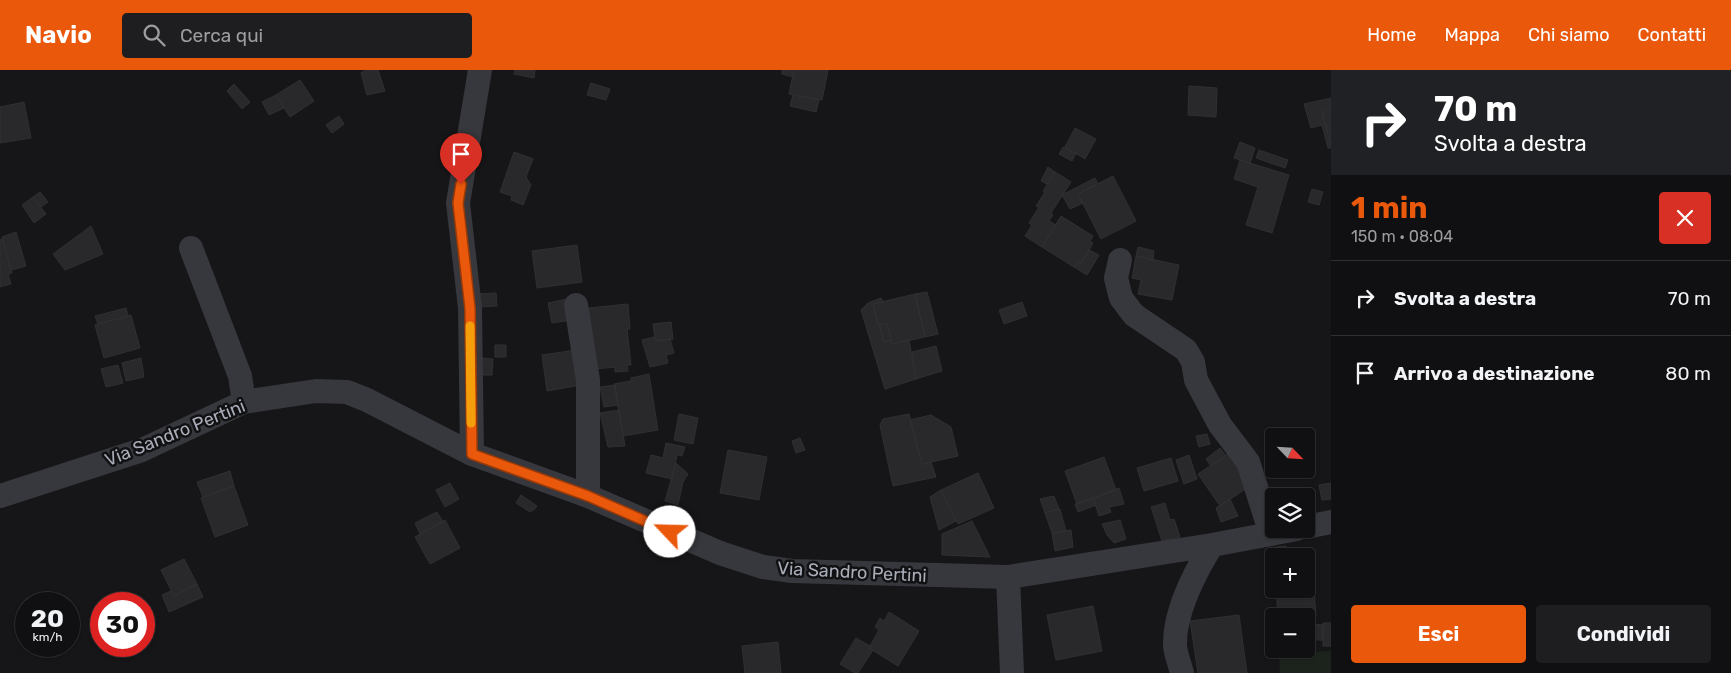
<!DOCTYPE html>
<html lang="it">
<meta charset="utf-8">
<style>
body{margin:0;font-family:Rubik,sans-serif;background:#1e1e20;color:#f1f3f6;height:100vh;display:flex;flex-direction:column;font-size:19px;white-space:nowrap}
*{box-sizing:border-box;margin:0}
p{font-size:16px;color:#9c9d9f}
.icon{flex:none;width:28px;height:28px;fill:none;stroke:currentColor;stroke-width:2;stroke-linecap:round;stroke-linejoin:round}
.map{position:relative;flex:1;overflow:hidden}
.details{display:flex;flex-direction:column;background:#101012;width:400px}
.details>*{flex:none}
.guide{background:#202124;color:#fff;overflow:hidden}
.needle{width:32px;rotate:115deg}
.controls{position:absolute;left:1265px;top:358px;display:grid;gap:10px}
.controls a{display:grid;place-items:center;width:50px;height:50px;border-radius:5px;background:#101012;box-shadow:0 1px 4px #0004,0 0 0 1px #303032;font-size:25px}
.speed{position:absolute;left:15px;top:522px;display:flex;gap:10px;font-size:25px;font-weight:700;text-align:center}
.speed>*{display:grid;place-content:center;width:65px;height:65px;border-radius:50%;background:#101012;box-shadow:0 1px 4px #0004,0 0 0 1px #303032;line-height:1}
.speed small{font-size:12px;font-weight:400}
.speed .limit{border:8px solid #d22;background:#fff;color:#111}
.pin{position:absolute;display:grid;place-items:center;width:42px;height:42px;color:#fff;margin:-51px -21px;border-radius:50% 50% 50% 0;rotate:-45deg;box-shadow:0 0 5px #0007}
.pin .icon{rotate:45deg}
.me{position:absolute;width:55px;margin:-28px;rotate:294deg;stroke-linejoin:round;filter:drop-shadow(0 0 4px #0008)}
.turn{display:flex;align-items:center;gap:18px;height:105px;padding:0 20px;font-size:22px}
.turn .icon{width:65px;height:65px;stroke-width:2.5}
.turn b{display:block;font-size:35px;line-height:42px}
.round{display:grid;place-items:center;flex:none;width:52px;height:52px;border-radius:5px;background:#1e1e20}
.summary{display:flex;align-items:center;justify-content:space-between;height:85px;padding:0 20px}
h1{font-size:30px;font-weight:700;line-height:38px;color:#ea580c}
.primary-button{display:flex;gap:10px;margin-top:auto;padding:10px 20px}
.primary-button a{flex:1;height:58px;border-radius:5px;background:#ea580c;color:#fff;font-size:20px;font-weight:700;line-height:58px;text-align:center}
.primary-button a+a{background:#1e1e20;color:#f1f3f6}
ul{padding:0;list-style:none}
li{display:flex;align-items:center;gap:15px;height:75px;padding:0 20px;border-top:1px solid #303032}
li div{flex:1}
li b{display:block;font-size:19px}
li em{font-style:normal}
header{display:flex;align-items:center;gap:30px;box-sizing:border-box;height:70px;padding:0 25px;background:#ea580c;color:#fff}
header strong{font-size:24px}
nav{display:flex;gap:28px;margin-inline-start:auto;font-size:18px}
.search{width:350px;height:45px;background:#1e1e20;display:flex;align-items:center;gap:12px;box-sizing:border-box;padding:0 18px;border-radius:5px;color:#9c9d9f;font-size:19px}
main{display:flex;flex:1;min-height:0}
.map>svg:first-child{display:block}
</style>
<header>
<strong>Navio</strong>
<div class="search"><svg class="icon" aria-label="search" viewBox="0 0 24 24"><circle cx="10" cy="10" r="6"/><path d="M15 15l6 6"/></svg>Cerca qui</div>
<nav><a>Home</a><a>Mappa</a><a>Chi siamo</a><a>Contatti</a></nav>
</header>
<main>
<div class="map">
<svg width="1331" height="603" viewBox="0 0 1331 603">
<rect width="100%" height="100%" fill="#161618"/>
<path fill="#1c231d" d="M1331 581V603H1280L1279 584Z"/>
<path fill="#29292c" stroke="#303034" d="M366 0H378L385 21 367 25 361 3Z
M515 0H535L534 8 514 4Z
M782 0H794L793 7 782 4Z
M794 0H828L822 30 789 24Z
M300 10 314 31 290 47 276 25Z
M591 13 610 19 606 30 587 25Z
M234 14 250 32 242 39 227 21Z
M1189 16 1217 18 1216 47 1188 45Z
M276 25 284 38 269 45 262 32Z
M793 25 819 30 816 42 790 36Z
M1331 28V39L1322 41 1331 75V78H1328L1322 55 1311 58 1304 34Z
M24 32 31 68 0 73V37Z
M1331 39V75L1322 41Z
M339 46 344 54 332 63 326 55Z
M1075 58 1096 69 1085 89 1065 77Z
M1240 72 1255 78 1250 93 1234 88Z
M1063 77 1076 83 1072 91 1059 84Z
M1259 80 1288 90 1285 98 1256 88Z
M514 82 533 89 526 107 531 115 523 135 511 130 512 126 500 122Z
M1240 90 1289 105 1272 163 1246 155 1258 117 1234 109Z
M1048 97 1055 102 1047 114 1041 111Z
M1055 102 1071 112 1051 143 1053 145 1049 151 1056 155 1042 177 1025 166 1032 155 1029 153 1039 137 1036 136 1045 122 1043 121Z
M1113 106 1136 151 1101 169 1078 124Z
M1095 108 1098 114 1078 124 1083 133 1070 139 1062 125Z
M1312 119 1323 122 1319 135 1308 132Z
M40 122 48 132 41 137 33 127Z
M33 127 46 144 34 153 22 135Z
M1061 146 1093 166 1090 171 1093 173 1089 180 1081 193 1078 191 1074 197 1042 177Z
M91 156 103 184 65 200 53 184Z
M16 162 26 196 11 200 2 167Z
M2 169 12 203 8 204 11 214 0 217V170Z
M577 175 582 212 537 218 532 181Z
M1138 177 1154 181 1153 190 1136 186Z
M1089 180 1099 185 1087 205 1074 197 1078 191 1081 193Z
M1136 186 1179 195 1172 230 1138 224 1141 210 1132 208Z
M927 222 938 264 925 267 915 224Z
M496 223 497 236 479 237 478 224Z
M915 224 925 267 892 274 887 253 878 255 873 234Z
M881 228 883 232 873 234 884 272 891 270 892 274 909 270 916 309 885 319 861 240 868 233Z
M567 229 571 250 552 253 548 233Z
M1022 232 1027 246 1004 254 999 240Z
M628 234 630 259H627L631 295H627L628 301 615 302V297L595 299 589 238Z
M126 238 128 246 98 254 95 246Z
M131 245 140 278 104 288 95 255Z
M671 252 673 269 655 271 653 254Z
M887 253 891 270 884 272 880 255Z
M654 267 655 271 670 269 674 283 666 285 668 293 650 297 642 270Z
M495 275H506V287H495Z
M936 276 942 301 916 309 912 282Z
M576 280 581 315 547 321 542 285Z
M141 288 144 307 126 311 122 293Z
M481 288 493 289 492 305H480Z
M118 295 123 313 106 317 101 299Z
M649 304 658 360 623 366 614 314 631 311V308Z
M615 315 618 335 604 337 600 317Z
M619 340 625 376 608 377 600 343Z
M679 344 698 348 693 374 674 370Z
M909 344 922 395 931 392 936 407 893 416 880 355 883 349Z
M931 345 951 357 958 386 922 394 910 350Z
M1207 364 1210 374 1199 377 1196 366Z
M800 368 805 380 796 383 792 371Z
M666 373 685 377 682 386 677 385 672 409 646 403 651 385 663 388Z
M1220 378 1226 386 1211 396 1206 389Z
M728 380 767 387 759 430 720 423Z
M1228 384 1250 416 1220 436 1198 404Z
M1189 385 1197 409 1184 414 1176 390Z
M1104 387 1116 420 1077 434 1065 401Z
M1171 388 1178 411 1144 421 1137 398Z
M676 393 688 404 683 412 678 435 665 431Z
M230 401 234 416 203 427 197 412Z
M978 403 994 438 958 454 941 420Z
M450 413 459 429 445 437 436 420Z
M1331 413V429L1322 430 1319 415Z
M234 416 248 455 215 467 201 428Z
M1119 418 1124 434 1109 437 1111 442 1099 446 1093 428Z
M941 420 956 451 939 460 930 427Z
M521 425 537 436 535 439 530 442 516 433Z
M1054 426 1059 439 1045 443 1040 429Z
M1093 428 1096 435 1078 442 1075 434Z
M1230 429 1238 446 1221 452 1216 438Z
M1165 433 1170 450 1174 449 1180 467 1162 471 1151 437Z
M1060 439 1066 461 1052 463 1045 443Z
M437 442 443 452 420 464 415 453Z
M445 450 460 478 430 494 415 467Z
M1120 450 1126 469 1114 473 1107 465 1102 454Z
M972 451 990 487 942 485V464Z
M1071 460 1073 477 1055 481 1052 463Z
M1286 476 1288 486H1274V493H1271L1268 478Z
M184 489 197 514 174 526 161 500Z
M1306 493H1312L1316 546H1278L1276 519H1306Z
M197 514 203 527 169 542 162 525 171 521 174 526Z
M1093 536 1102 581 1056 590 1047 545Z
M889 542 919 561 898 596 869 578 879 560 875 557 880 548 884 551Z
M1239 545 1247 603H1198L1190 551Z
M1323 553H1331V576H1323Z
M1312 554 1323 555V570H1313Z
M856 568 870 576 869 578 873 580 858 603H855L840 594Z
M778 572 781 603H745L742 576Z"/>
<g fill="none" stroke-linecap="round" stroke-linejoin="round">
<path stroke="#37383d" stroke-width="24" d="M191 178 240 306 244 332
M1120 190 1116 208 1121 228 1134 245 1186 280 1193 292 1196 310 1220 355 1248 392 1271 464
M576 235 588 310V426
M472 384 470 238 458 133 480 0
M0 426 142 380 244 332 316 321 347 322 367 330 472 384 588 426 720 483 763 497 792 501 1008 507 1212 475 1297 459
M1306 457 1331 452
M1008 507 1012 603
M1182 603C1180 595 1176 585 1175 576 1174 543 1195 502 1212 475"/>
</g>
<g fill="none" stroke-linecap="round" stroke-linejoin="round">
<g stroke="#983908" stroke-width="12">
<path id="route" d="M461 114 458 133 470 238 472 384 588 426 670 462"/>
</g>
<use href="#route" stroke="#ea580c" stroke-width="9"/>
<path stroke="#f59e0b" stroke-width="9" d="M470 256 471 353"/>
</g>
<g text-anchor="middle" stroke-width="5" stroke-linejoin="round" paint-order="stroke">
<g font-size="18" fill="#a8adb8" stroke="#111113">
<text transform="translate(175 363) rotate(-22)" y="6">Via Sandro Pertini</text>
<text transform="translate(852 502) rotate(3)" y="6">Via Sandro Pertini</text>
</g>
</g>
</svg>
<div class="controls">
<a><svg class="needle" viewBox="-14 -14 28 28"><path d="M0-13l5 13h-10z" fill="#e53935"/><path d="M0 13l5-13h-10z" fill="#9c9d9f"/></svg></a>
<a><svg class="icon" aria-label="layers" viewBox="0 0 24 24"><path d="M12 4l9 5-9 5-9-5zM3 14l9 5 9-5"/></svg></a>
<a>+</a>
<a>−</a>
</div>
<div class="speed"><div>20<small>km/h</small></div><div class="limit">30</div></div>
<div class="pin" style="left:461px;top:114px;background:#d93025"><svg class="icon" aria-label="arrive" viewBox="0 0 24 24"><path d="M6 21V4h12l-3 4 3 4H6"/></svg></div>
<svg class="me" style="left:670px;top:462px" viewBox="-20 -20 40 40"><circle r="19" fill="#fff"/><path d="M0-13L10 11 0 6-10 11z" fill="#ea580c"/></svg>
</div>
<section class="details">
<div class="guide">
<div class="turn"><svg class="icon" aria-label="right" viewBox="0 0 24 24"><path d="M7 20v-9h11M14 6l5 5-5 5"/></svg><div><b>70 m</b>Svolta a destra</div></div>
</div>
<div class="summary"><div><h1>1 min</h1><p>150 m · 08:04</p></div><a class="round" style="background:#d93025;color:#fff"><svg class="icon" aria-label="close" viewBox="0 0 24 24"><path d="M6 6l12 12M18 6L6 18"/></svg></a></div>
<ul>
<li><svg class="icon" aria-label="right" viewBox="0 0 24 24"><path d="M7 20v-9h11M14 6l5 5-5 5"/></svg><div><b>Svolta a destra</b></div><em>70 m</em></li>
<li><svg class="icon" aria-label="arrive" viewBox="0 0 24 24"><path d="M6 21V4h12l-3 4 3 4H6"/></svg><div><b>Arrivo a destinazione</b></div><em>80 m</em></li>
</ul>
<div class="primary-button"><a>Esci</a><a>Condividi</a></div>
</section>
</main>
